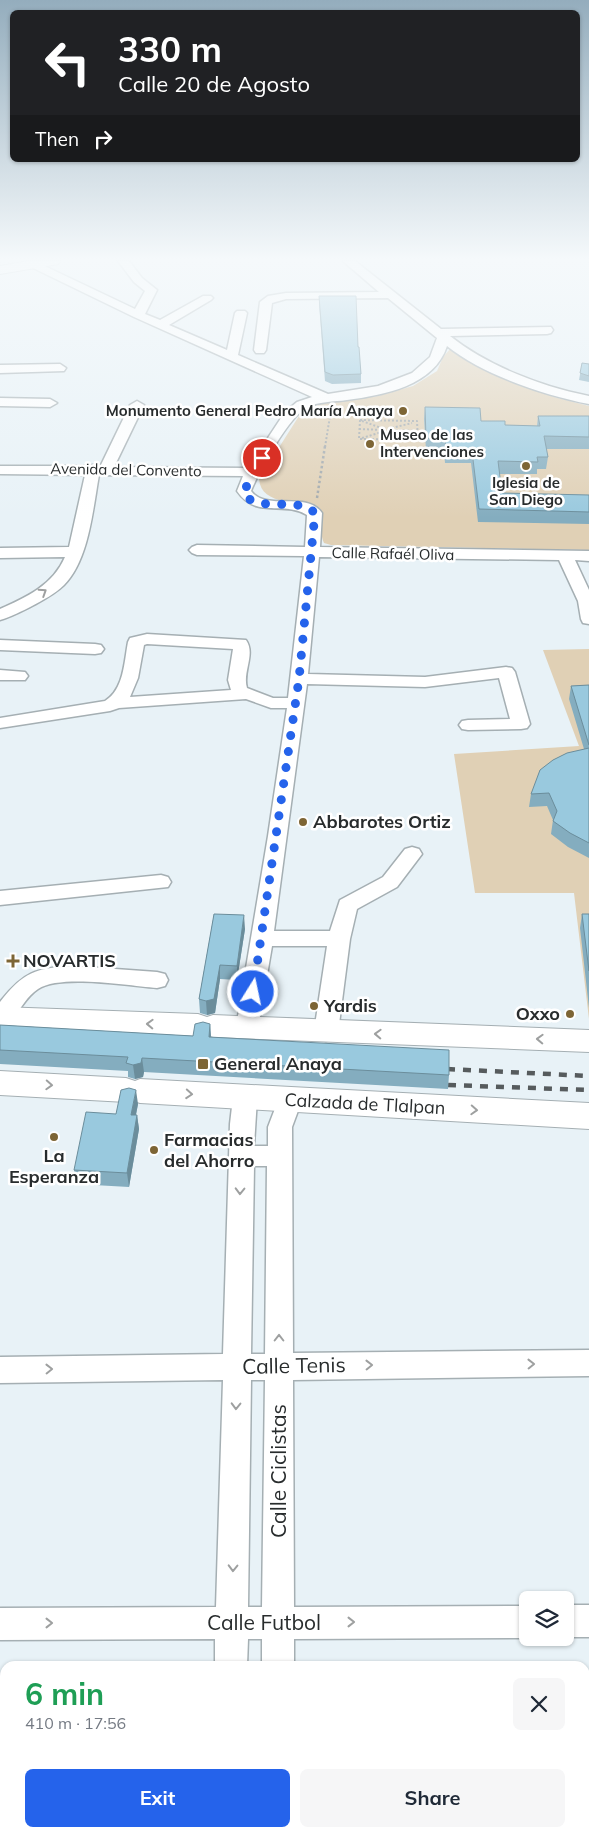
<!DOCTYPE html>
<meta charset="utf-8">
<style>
body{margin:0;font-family:Mulish,sans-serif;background:#f6f6f7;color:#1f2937;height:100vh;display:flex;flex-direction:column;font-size:19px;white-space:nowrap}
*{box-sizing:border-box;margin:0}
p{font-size:16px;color:#747a83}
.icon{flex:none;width:28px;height:28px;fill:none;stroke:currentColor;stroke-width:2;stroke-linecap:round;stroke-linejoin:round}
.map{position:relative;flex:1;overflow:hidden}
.side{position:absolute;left:0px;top:1661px;width:590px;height:176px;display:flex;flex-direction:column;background:#fff;border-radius:15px 15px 0 0;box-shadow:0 1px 4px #0004}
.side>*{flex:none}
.top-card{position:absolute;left:10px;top:10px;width:570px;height:152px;border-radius:8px;box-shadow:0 1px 4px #0004;background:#202124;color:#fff;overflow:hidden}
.controls{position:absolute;left:519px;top:1591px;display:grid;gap:10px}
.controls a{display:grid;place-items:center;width:55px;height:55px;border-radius:8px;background:#fff;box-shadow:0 1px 4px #0004;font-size:25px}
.pin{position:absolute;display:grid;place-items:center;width:42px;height:42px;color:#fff;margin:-21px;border:2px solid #fff;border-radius:50%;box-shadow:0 1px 5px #0007}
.me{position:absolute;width:55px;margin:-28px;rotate:10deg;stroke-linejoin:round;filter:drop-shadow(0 0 4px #0008)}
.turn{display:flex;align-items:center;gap:18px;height:105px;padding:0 25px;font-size:22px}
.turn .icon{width:65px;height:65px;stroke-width:2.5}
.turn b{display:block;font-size:35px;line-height:42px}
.then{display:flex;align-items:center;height:48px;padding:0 25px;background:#0003;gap:10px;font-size:19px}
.round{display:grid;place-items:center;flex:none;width:52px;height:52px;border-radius:8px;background:#f6f6f7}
.headline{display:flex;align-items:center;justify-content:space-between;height:85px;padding:0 25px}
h1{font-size:30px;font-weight:700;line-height:38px;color:#1e9e55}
.button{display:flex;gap:10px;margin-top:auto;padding:10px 25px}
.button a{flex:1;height:58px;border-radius:8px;background:#2563eb;color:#fff;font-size:20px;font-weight:700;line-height:58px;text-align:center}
.button a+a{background:#f6f6f7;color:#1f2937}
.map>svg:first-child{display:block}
</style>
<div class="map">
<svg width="589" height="1837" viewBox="0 0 589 1837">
<rect width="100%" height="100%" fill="#e8f2f7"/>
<path fill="#e0d0b5" d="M454 347 479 367 554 397 589 406V550L331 545 324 543C319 533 324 520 321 510 302 500 261 507 259 479L304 408 320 404 378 396 413 386 437 371 443 357 451 348Z
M589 649V1019L574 893H475L454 754 579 746 543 650Z"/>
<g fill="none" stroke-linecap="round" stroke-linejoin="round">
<g stroke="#a5afb3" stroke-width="3">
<path id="minor" d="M34 261 135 309 145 291 134 282 118 261H129L142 278 157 290 145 314 160 320 203 296H211L213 298 211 300 169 325 227 350 235 313 237 311H245L247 313 238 355 328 394 378 386 412 373 430 357 437 338 388 298 286 299 272 303 266 350 264 353H256L254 350 260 302 268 296 286 293 379 292 343 261H355L441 329 551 327 553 330 551 333 547 334 450 336C488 366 542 387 589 396V404C544 395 483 375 447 346 434 386 384 395 347 400 334 402 318 401 306 408 288 418 259 471 251 491 267 512 306 490 322 513L320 547 589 551V561L575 560 589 590V624L583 623 581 619 578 601 559 560 319 557 308 674 425 677 506 667 512 668 515 672 530 724 527 728 521 729 468 730 462 729 459 725 462 721 468 720 510 719 499 678 425 687 307 684 274 931H330L340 900 383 877 405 849 412 847 419 849 422 854 397 887 357 909 350 939 338 1032 334 1038 326 1041 318 1038 314 1032 327 946H272L258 1028 255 1034 247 1037 239 1034 236 1028 268 836 287 708H271L246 699 119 708 110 711 0 728V718L105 701C124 689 124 663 128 642L130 638 147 634 246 640C256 654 242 672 247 688L273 698H288L304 556 197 555 192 553 189 550 192 547 197 545 305 547 307 515C283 500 257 520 237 491L243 476 99 475C93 508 89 560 64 585 55 594 43 600 32 606 22 611 11 617 0 620V609C27 597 53 585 65 557L0 558V548L69 547 85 475 0 474V466H88L93 465 100 467 130 405 137 401 144 405 114 467 248 468 285 412 297 402 312 397 134 317 29 266 28 264 29 262ZM147 644 233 649 228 680 231 690 130 697 138 678 144 645Z
M60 364 66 368 64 371 0 373V365Z
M0 398 50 399 57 403 50 407 0 406Z
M0 640 95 644 101 645 104 649 101 653 95 654 0 650Z
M0 670 25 672 28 676 25 680H0Z
M161 875 168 877 171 882 168 887 0 905V891Z
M73 966 157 972 165 974 168 980 165 986 157 988C129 986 61 974 38 989 22 999 17 1021 0 1027V1002C23 972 36 968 73 966Z
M245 1089 254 1091 257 1098 254 1146H268V1127L281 1093 290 1091 299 1093 302 1100 292 1127 293 1353 589 1350V1376L293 1380 294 1607 528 1606V1638H530L294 1639V1666H262V1639H248L247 1666H215V1639L0 1640V1608L216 1607 223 1380 0 1383V1357L223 1354 230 1124 233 1098 236 1091ZM254 1166H267L265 1354H251ZM251 1380H265L262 1607H248Z
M565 1605H589V1637H565Z
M210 1832H246V1837H210Z
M259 1832H295V1837H259Z"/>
</g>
<g stroke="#a5afb3" stroke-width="2">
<path id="major" d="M29 261H60L58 264 53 265 0 274V266Z"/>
</g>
<g stroke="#a5afb3" stroke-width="2">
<path id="highway" d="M0 1007 198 1014 207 1017 213 1015 589 1030V1052L213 1037 204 1034 198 1036 0 1029Z
M0 1071 126 1078 135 1081 140 1079 589 1103V1129L140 1103 131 1100 126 1102 0 1095Z"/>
</g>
<path stroke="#a1a8ac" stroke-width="2" stroke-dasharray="2 2" stroke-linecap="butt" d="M360 420 417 421 418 440 359 439Z
M362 421 384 429
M359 429 384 430
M388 429 412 423
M391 430 418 431
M386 431V440
M388 431 413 439
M362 438 385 431
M325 447 331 410"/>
<path stroke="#a1a8ac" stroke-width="2.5" stroke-dasharray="2.5 2.5" stroke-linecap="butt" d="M317 498 325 446"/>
<use href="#minor" fill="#fff" fill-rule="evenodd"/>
<use href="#major" fill="#fff" fill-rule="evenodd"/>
<use href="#highway" fill="#fff" fill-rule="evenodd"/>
<path stroke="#565b5d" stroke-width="4.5" stroke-dasharray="8 8" stroke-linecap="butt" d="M447 1069 589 1076
M448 1085 589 1090"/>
</g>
<path fill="#84adbf" d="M319 296 358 347 361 374V383L332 384 325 381 319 304Z
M582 363 589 364V382L579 380Z
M425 407 481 421 505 425 537 426 538 416H589V449H546L548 457 546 469H537V474H499L502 493 589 495V524L478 522 471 463H445L444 451 426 450 424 419Z
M589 685V858L568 847 551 834 553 820 547 806 529 807 531 794 584 749 569 699 571 686Z
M214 914 245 929 237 980 220 979 215 1013 207 1015 200 1013 199 999Z
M582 914H589V1008L580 928Z
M210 1024 211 1037 449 1075 448 1089 144 1072 143 1077 135 1079 128 1077V1071L0 1064V1025L193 1036Z
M138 1104 136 1115H137L139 1129 129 1187 76 1184 74 1170 116 1114Z"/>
<path fill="#6b8d9b" d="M244 915 245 929 237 980V966Z
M220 965V979L215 1013 207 1015 206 1001Z
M210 1024 211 1038 209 1037Z
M142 1058 144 1072 143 1077 135 1079 133 1065Z
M136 1090 138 1104 133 1129 131 1115Z
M137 1115 139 1129 129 1187 127 1173Z"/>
<path fill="#99c9de" stroke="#6b8d9b" d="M319 296H356L358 347H359L361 374 333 375 325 372Z
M582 363 589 364V376L580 373Z
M425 407 480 408 481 421H505V425L540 426 538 416H589V437L544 436 548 457H537L538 462 498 461 502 493 589 495V512L479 509 472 451H446L445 439 426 438Z
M589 685V745L571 686Z
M589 748V843L570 833 553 821 557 811 549 793 531 794 540 770 553 760 567 753Z
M214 914 244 915 237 966 220 965 214 999 206 1001 199 999Z
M582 914H589V971Z
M203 1022 210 1024 209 1037 449 1050V1075L142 1058 141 1063 133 1065 126 1063 128 1057 0 1050V1025L193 1036 195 1024Z
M129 1088 136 1090 131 1115H137L127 1173 74 1170 86 1112 116 1114 121 1090Z"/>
<defs><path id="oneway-chevron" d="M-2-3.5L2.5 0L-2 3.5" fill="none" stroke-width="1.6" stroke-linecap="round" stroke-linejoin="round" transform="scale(1.25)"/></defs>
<g stroke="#9ea0a0">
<use href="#oneway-chevron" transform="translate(43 592) rotate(-33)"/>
<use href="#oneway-chevron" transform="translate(150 1024) rotate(-178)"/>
<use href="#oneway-chevron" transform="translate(378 1034) rotate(-178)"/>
<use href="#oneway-chevron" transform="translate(540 1039) rotate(-178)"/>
<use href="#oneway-chevron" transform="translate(49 1085) rotate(3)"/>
<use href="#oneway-chevron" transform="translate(189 1094) rotate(4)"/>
<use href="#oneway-chevron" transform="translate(474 1110) rotate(3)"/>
<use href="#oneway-chevron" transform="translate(240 1191) rotate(91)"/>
<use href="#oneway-chevron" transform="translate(279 1338) rotate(-90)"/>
<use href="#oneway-chevron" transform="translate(531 1364) rotate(-1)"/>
<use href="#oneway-chevron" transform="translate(369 1365) rotate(-1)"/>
<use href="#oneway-chevron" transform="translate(49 1369) rotate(-1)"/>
<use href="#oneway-chevron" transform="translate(236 1406) rotate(91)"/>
<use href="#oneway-chevron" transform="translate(233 1568) rotate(91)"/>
<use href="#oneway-chevron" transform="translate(351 1622)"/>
<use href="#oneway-chevron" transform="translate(49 1623)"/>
</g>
<linearGradient id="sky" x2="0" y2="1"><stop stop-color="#94adbd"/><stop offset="0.5" stop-color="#f5f9fb"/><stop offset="1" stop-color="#f5f9fb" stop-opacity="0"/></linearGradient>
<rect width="589" height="518" fill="url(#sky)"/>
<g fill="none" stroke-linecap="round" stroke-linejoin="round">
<path stroke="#2563eb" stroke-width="9" stroke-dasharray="0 16.2" d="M253 992 299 679 315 513C297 496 266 512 246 497L244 491 262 458"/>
</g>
<g fill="#7d6535" stroke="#fff" stroke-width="2">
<circle cx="403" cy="411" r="5"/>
<circle cx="370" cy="444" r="5"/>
<circle cx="526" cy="466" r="5"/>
<circle cx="303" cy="822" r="5"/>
<path d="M10.5 953.5h5v5h5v5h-5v5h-5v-5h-5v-5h5z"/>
<circle cx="314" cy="1006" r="5"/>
<circle cx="570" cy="1014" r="5"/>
<rect x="197" y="1058" width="12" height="12" rx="2.5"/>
<circle cx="54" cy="1137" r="5"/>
<circle cx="154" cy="1150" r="5"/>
</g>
<g text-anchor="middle" stroke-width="5" stroke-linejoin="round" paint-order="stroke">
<g font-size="15" font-weight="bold" fill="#282c2d" stroke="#fff" text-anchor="end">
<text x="393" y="416">Monumento General Pedro María Anaya</text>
<text x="380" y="440" text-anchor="start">Museo de las<tspan x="380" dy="17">Intervenciones</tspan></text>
<text x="526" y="488" text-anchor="middle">Iglesia de<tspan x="526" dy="17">San Diego</tspan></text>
</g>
<g font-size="15" fill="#282c2d" stroke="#fff">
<text transform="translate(126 470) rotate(1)" y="5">Avenida del Convento</text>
<text transform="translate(393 554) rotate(1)" y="5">Calle Rafaél Oliva</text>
</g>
<g font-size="18" font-weight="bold" fill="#282c2d" stroke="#fff" text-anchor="start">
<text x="313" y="828">Abbarotes Ortiz</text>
<text x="23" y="967">NOVARTIS</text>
<text x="324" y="1012">Yardis</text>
<text x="560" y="1020" text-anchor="end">Oxxo</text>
<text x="214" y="1070">General Anaya</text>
<text x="164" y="1146">Farmacias<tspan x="164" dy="21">del Ahorro</tspan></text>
<text x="54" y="1162" text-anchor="middle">La<tspan x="54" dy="21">Esperanza</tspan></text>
</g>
<g font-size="18" fill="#282c2d" stroke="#fff">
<text transform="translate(365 1104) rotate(3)" y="6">Calzada de Tlalpan</text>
</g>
<g font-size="21" fill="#282c2d" stroke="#fff">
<text transform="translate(294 1366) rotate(-1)" y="7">Calle Tenis</text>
<text transform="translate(279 1471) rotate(-90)" y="7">Calle Ciclistas</text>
<text x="264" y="1630">Calle Futbol</text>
</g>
</g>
</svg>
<div class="controls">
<a><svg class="icon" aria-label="layers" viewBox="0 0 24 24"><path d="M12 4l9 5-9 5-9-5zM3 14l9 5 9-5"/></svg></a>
</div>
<div class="pin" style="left:262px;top:458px;background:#d93025"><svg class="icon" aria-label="arrive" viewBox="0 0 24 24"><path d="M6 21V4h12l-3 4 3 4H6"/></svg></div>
<svg class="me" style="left:253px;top:992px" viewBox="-20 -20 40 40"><circle r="17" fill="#2563eb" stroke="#fff" stroke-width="3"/><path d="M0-11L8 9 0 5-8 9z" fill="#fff"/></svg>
<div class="top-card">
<div class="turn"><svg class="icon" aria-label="left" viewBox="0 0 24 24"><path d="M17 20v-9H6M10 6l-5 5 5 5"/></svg><div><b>330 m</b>Calle 20 de Agosto</div></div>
<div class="then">Then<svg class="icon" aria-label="right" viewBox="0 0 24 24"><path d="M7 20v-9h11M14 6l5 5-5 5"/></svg></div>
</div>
<section class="side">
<div class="headline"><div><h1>6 min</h1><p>410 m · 17:56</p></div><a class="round"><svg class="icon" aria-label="close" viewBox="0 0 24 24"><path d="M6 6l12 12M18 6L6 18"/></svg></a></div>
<div class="button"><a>Exit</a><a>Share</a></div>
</section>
</div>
